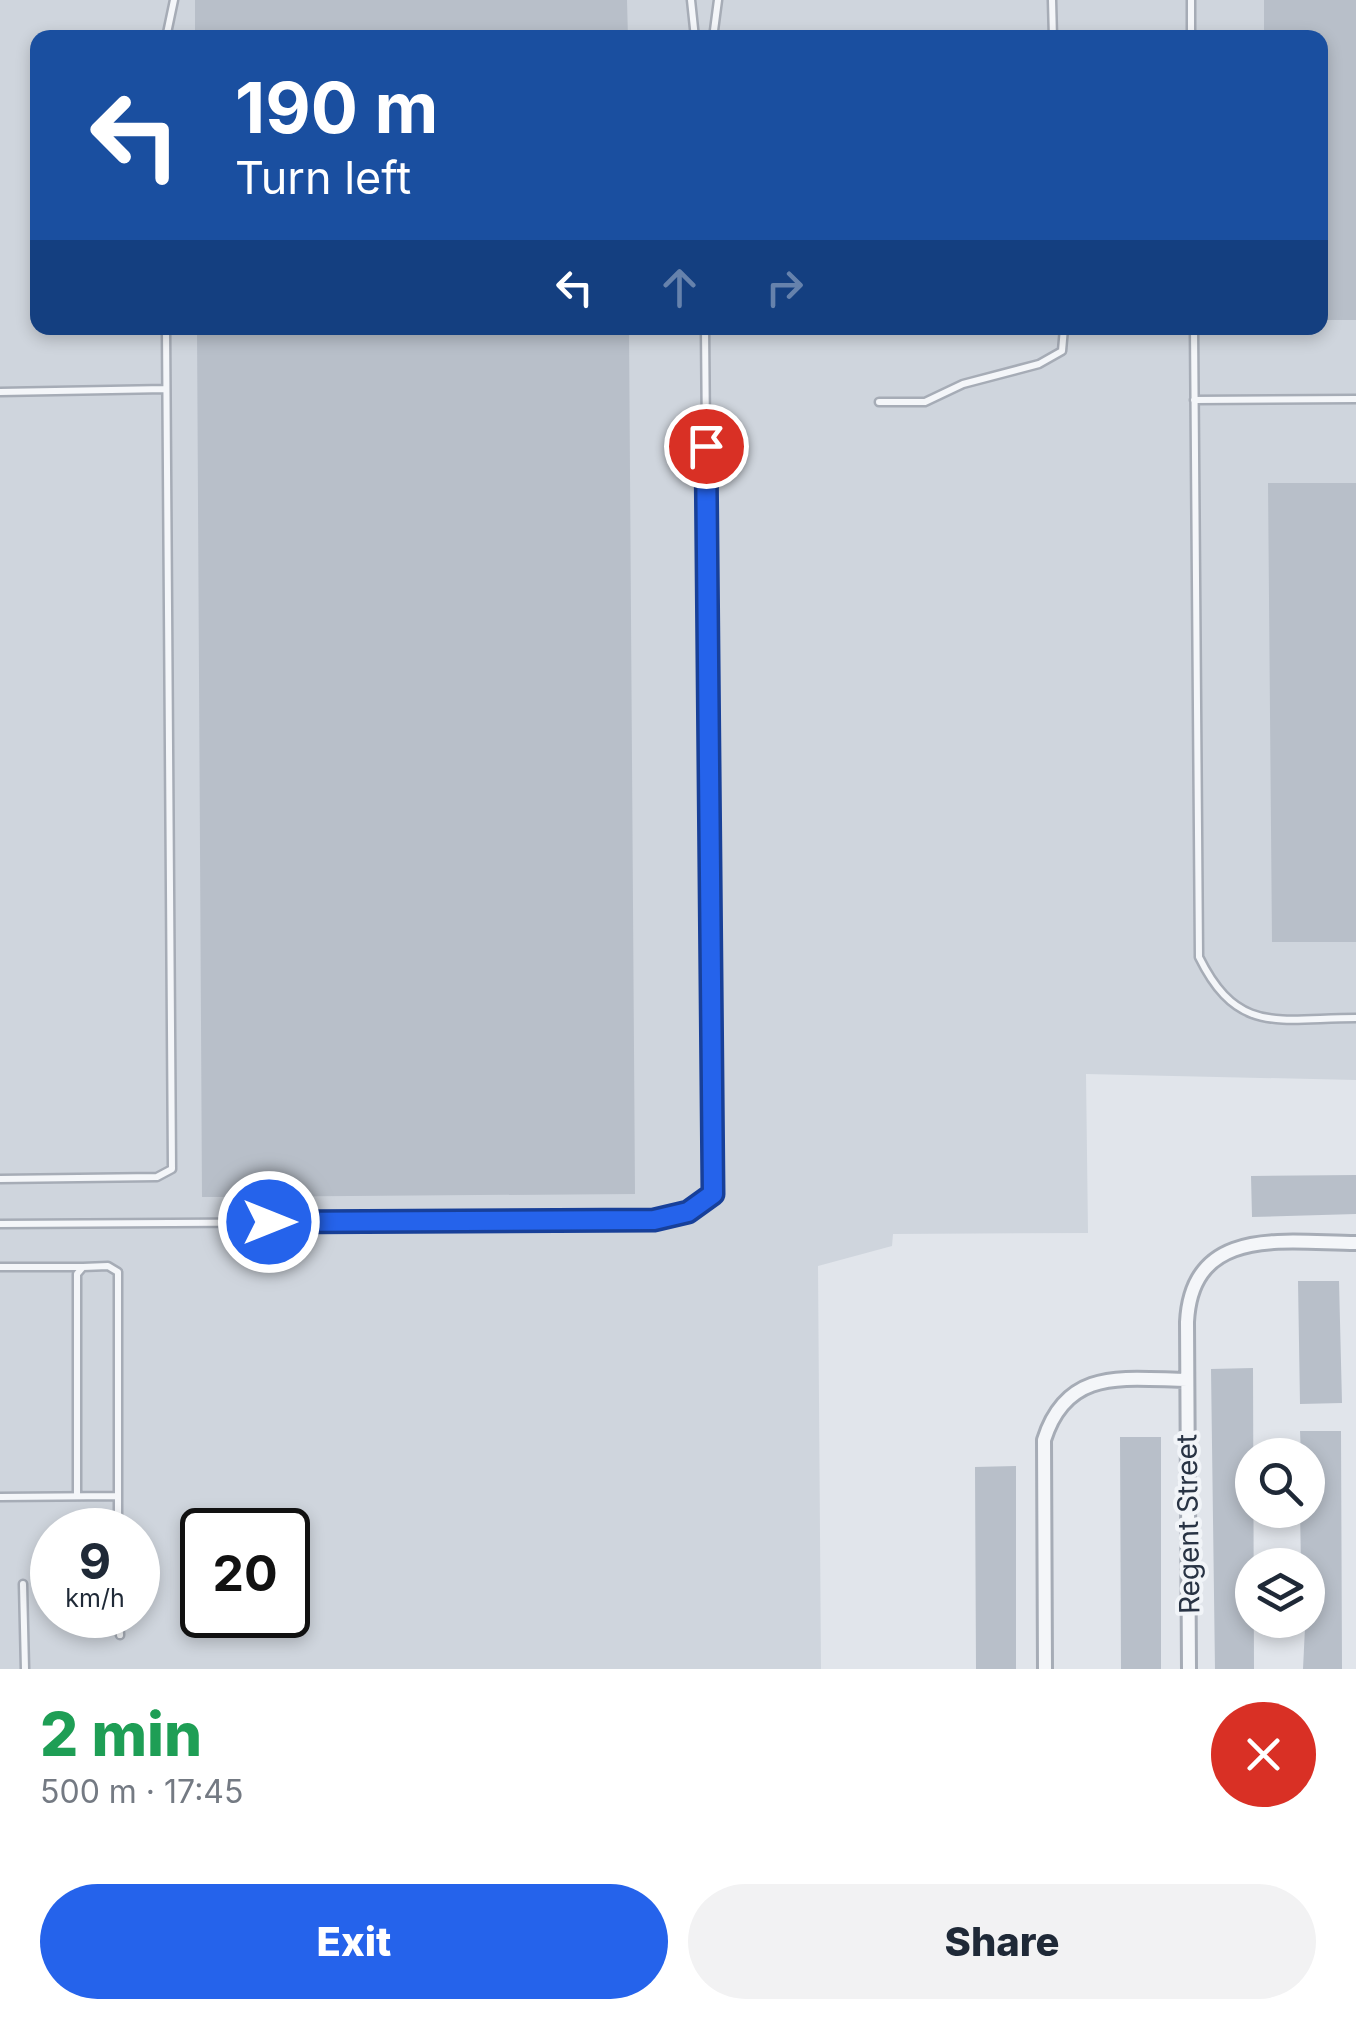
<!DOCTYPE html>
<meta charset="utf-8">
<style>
body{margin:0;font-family:Inter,sans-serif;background:#f2f2f3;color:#1f2937;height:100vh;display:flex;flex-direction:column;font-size:38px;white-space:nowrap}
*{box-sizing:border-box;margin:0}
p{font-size:32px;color:#747a83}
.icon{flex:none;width:55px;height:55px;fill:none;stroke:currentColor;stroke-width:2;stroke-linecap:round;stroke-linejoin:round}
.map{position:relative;height:1669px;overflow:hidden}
.drawer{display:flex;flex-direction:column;background:#fff;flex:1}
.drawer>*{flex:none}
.hud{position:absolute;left:30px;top:30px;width:1298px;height:305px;border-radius:20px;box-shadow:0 5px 15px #0003;background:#1a4fa0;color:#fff;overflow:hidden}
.buttons{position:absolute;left:1235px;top:1438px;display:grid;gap:20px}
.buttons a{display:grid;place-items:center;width:90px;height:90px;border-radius:50%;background:#fff;box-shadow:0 5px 15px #0003;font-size:50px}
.speed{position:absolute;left:30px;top:1508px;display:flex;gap:20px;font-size:50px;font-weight:700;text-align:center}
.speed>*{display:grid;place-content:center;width:130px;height:130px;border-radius:50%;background:#fff;box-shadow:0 5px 15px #0003;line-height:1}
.speed small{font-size:25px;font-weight:400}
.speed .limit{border:5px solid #111;border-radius:15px;background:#fff;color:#111}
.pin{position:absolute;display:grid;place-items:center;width:85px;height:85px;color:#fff;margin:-42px;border:5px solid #fff;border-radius:50%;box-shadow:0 2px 10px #0007}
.me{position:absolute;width:110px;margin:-55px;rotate:90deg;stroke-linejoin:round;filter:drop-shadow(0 0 8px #0008)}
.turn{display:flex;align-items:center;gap:35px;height:210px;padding:0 40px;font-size:45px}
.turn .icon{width:130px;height:130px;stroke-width:2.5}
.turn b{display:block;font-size:70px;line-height:85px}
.lanes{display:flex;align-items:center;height:95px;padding:0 40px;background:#0003;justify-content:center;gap:50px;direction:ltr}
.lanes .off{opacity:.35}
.round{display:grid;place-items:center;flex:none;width:105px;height:105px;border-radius:52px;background:#f2f2f3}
.head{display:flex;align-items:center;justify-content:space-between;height:170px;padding:0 40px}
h1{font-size:60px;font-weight:800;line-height:75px;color:#1e9e55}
.primary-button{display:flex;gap:20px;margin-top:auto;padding:20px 40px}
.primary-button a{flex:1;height:115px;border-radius:60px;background:#2563eb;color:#fff;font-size:40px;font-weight:800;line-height:115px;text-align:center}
.primary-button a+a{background:#f2f2f3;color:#1f2937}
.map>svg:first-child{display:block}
</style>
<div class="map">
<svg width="1356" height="1669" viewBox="0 0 1356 1669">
<rect width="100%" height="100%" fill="#e1e5eb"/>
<path fill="#cfd5dd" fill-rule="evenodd" d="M0 0H1356V1080L1086 1074 1088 1233 893 1234 892 1246 818 1266 821 1669H0ZM38 38H1320V328H38ZM52 1530H138V1615H52ZM202 1530H288V1615H202Z"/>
<path fill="#b8bfc9" d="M195 0H627L628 38H195Z
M1264 0H1356V320H1320V38H1264Z
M197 328H629L635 1194 202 1197Z
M1268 483H1356V942H1272Z
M1356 1175V1214L1252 1217 1251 1176Z
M1298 1281H1339L1342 1403 1300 1404Z
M1253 1368 1254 1669H1215L1211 1369Z
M1300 1431H1341L1342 1669H1303L1308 1565H1301L1300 1510H1308V1455H1301Z
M1120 1437H1161V1669H1121Z
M1016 1466V1669H976L975 1467Z"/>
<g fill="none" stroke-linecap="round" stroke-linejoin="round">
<g stroke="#a6acb6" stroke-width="11">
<path id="lane" d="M691 0 695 38
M1052 0 1053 38
M1191 0V38
M166 38 174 0
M713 38 718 0
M1194 328 1199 957C1238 1036 1279 1018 1356 1018
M0 392 166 389
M1194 400 1356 399
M879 402H925L963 384 1039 364 1062 351 1064 328
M0 1179 157 1177 172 1169 166 328
M0 1224 654 1220 688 1212 713 1194 705 328
M0 1267H83
M77 1496V1274L83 1267 108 1266 118 1272V1530
M0 1497 117 1496
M23 1584 25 1669
M119 1615 120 1635"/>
</g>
<g stroke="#a6acb6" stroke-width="18">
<path id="street" d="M1045 1669 1044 1440C1067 1367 1124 1379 1187 1380
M1189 1669 1187 1322C1192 1224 1286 1243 1356 1243"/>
</g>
<use href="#lane" stroke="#f4f6f9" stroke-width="6"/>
<use href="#street" stroke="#f4f6f9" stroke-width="12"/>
</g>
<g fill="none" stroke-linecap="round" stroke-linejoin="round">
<g stroke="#184099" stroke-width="25">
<path id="route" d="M269 1222 654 1220 688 1212 713 1194 706 446"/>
</g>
<use href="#route" stroke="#2563eb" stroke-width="18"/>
</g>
<g text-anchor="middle" stroke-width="8" stroke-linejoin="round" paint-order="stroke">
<g font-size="28" fill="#283344" stroke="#f1f4f8">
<text transform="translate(1188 1524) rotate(-91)" y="10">Regent Street</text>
</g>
</g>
</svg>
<div class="buttons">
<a><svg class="icon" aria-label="search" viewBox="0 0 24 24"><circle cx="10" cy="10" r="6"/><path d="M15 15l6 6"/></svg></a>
<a><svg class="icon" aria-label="layers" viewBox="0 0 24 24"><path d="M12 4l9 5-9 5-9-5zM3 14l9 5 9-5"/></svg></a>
</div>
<div class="speed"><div>9<small>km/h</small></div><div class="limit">20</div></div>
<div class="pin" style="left:706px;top:446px;background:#d93025"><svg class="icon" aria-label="arrive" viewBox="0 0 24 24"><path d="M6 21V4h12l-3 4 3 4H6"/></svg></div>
<svg class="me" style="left:269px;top:1222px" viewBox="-20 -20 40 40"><circle r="17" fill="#2563eb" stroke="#fff" stroke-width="3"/><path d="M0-11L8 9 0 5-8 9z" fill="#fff"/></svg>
<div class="hud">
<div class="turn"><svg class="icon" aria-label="left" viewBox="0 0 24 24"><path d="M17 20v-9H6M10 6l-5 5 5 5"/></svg><div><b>190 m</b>Turn left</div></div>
<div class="lanes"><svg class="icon" aria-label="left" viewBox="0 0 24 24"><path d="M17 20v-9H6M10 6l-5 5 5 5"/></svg><svg class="icon off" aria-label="ahead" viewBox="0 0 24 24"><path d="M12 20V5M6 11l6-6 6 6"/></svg><svg class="icon off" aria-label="right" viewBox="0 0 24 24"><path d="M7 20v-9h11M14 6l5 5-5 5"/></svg></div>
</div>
</div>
<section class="drawer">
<div class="head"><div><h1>2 min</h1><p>500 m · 17:45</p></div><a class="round" style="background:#d93025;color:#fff"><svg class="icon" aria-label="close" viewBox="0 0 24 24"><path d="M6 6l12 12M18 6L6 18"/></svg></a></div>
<div class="primary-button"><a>Exit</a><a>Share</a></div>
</section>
